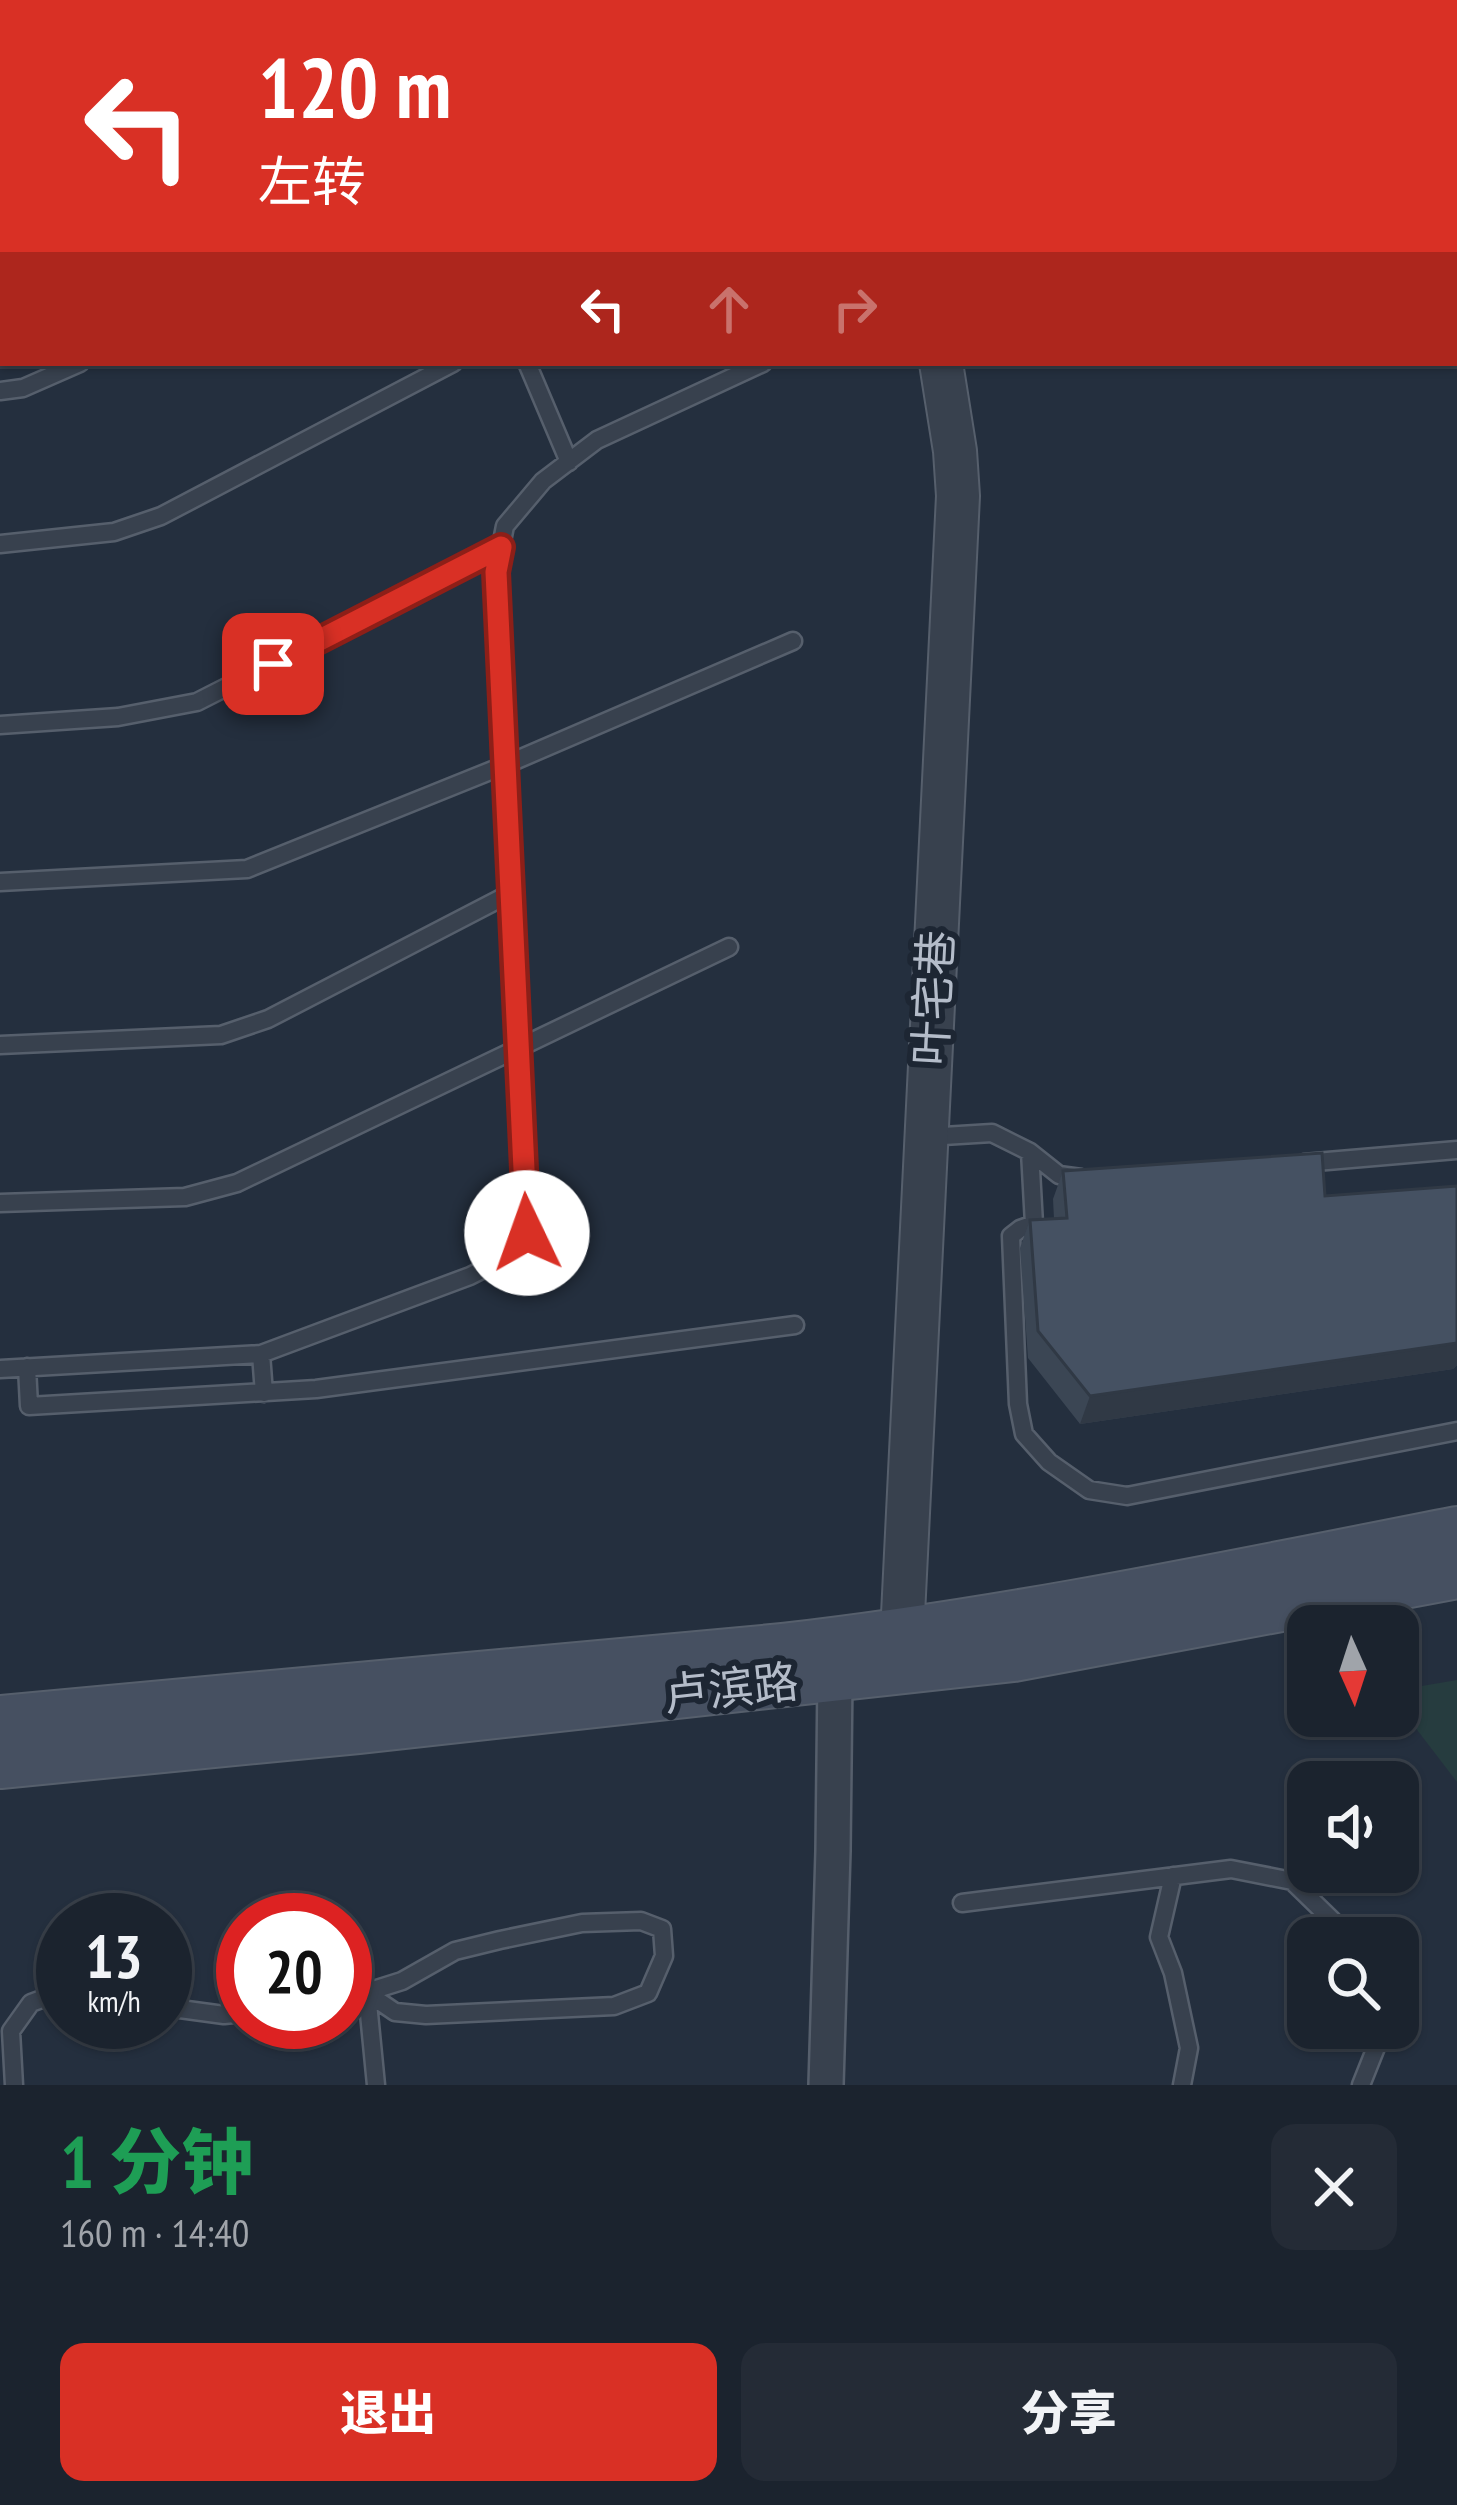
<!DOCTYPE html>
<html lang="zh">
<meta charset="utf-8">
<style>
body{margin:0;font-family:"PT Sans Narrow","Noto Sans SC",sans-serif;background:#242b36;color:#f1f3f6;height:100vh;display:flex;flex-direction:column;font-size:45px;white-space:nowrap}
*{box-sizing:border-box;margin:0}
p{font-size:39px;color:#a0a4aa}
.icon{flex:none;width:66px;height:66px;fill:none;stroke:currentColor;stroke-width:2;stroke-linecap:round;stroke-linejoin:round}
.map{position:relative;height:2085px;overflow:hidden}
.details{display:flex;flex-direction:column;background:#1b232e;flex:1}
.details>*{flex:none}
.top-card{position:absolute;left:0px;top:0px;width:1458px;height:366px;box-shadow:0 3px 9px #0004,0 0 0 3px #39404a;background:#d93025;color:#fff;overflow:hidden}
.needle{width:78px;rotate:177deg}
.tools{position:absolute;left:1287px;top:1605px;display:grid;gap:24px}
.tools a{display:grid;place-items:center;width:132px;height:132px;border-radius:24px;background:#1b232e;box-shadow:0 3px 9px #0004,0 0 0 3px #39404a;font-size:60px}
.speed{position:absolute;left:36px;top:1893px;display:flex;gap:24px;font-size:60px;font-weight:700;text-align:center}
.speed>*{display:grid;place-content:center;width:156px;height:156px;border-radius:50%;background:#1b232e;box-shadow:0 3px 9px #0004,0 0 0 3px #39404a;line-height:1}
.speed small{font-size:30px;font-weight:400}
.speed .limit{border:18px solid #d22;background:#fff;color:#111}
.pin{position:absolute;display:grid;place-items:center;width:102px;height:102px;color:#fff;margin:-51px;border-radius:24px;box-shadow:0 6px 18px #0006}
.me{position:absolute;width:132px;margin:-66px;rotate:357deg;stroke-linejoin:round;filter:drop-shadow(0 0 9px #0008)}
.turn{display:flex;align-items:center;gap:42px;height:252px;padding:0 60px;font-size:54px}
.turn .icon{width:156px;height:156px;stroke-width:2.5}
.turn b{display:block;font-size:84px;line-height:102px}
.lanes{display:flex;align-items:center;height:114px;padding:0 60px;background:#0003;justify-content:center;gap:60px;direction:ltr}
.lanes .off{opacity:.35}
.round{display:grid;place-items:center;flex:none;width:126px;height:126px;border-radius:24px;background:#242b36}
.head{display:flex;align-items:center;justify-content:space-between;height:204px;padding:0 60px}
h1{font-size:72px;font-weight:800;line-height:90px;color:#1e9e55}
.action{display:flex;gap:24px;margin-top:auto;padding:24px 60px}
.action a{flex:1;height:138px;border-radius:24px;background:#d93025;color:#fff;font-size:48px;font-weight:800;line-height:138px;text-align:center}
.action a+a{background:#242b36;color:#f1f3f6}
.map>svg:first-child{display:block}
</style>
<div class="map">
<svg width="1457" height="2085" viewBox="0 0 1457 2085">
<rect width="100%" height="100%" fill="#242f3e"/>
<path fill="#263c3f" d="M1457 1680V1782L1398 1705V1690Z"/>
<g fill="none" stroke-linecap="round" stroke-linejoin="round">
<g stroke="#565f6c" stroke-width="21">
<path id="service" d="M412 0 413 3
M17 3 23 0
M0 11 3 10
M0 210 3 208
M527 363 569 462
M0 391 23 388 80 363
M0 544 114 532 161 516 453 363
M0 725 118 717 197 702 501 547
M0 882 247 869 505 765 793 641
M0 1045 221 1035 268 1019 511 893
M927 1137 992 1133 1030 1152 1059 1175 1081 1178
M1030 1152 1034 1224 1020 1229 1011 1236 1018 1404 1024 1434 1049 1462 1089 1490 1127 1496 1457 1431
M1304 1163 1457 1150
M0 1203 185 1197 237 1183 729 947
M261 1354 264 1393
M27 1367 29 1406 316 1389 795 1325
M0 1369 261 1354 470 1276 509 1256 527 1233 496 572 505 526 543 481 597 440 763 363
M1173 1876 1159 1937 1173 1973 1189 2048 1182 2085
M962 1903 1231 1869 1292 1881 1332 1920 1344 1938
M367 1993 376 2085
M345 1999 402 1981 455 1951 500 1940 582 1923 641 1921 662 1929 664 1956 648 1993 614 2006 426 2015 395 2012 367 1993
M165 2007 224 2015 243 2013
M14 2085 11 2031 31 2003 63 1991
M1361 2085 1377 2045V2028"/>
</g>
<g stroke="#565f6c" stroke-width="38">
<path id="minor" d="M826 2085 833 1851 835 1677"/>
</g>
<g stroke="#565f6c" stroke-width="46">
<path id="tertiary" d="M876 0 877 3
M902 1635 958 496 955 451 941 363"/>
</g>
<g stroke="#565f6c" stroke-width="52">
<path id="secondary" d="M0 1720 783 1648C1011 1622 1232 1575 1457 1531
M0 1764 358 1729 1014 1657 1457 1574"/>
</g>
<use href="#service" stroke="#38414e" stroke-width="16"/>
<use href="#minor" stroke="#38414e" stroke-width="33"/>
<use href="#tertiary" stroke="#38414e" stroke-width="42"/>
<use href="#secondary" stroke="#465061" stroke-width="48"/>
</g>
<path fill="#3b4654" d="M1063 1171 1325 1196 1457 1186V1365L1453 1369 1080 1424 1028 1358 1020 1248 1030 1220 1054 1219 1053 1199Z"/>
<path fill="#303945" d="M1457 1343V1365L1453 1369 1080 1424 1090 1396Z"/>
<path fill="#455162" stroke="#303945" stroke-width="3" d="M1322 1153 1325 1196 1457 1186V1343L1090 1396 1038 1331 1030 1220 1067 1218 1063 1171Z"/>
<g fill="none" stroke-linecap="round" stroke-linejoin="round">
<g stroke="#8d1f18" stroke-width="30">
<path id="route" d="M273 664 501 547 496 572 527 1233"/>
</g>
<use href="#route" stroke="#d93025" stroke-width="21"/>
</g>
<g text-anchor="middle" stroke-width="12" stroke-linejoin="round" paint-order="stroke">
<g font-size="45" fill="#b4bcc9" stroke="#1d2633">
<text transform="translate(933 998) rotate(-87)" y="16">叶宅巷</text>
<text transform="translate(731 1688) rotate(-6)" y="16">卢滨路</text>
</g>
</g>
</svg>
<div class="tools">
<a><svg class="needle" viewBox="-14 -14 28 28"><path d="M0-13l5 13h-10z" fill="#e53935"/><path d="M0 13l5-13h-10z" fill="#a0a4aa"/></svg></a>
<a><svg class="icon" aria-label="sound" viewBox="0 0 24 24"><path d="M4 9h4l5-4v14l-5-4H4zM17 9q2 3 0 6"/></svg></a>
<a><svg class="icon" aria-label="search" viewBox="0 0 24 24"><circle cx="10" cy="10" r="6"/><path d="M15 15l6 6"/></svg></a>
</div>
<div class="speed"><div>13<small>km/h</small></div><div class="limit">20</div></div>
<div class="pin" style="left:273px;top:664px;background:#d93025"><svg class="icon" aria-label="arrive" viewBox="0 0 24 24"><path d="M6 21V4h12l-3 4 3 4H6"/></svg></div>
<svg class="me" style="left:527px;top:1233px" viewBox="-20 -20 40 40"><circle r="19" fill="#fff"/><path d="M0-13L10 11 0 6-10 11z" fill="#d93025"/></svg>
<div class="top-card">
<div class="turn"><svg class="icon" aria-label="left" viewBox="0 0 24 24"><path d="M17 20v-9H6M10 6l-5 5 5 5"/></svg><div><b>120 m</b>左转</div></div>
<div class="lanes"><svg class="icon" aria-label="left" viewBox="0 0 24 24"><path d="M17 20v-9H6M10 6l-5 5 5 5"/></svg><svg class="icon off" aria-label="ahead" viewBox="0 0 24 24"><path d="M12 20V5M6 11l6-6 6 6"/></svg><svg class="icon off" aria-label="right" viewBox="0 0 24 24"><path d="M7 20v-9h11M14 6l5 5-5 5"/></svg></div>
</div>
</div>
<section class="details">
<div class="head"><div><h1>1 分钟</h1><p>160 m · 14:40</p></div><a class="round"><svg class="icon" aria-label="close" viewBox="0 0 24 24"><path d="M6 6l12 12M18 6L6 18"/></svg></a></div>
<div class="action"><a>退出</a><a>分享</a></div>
</section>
